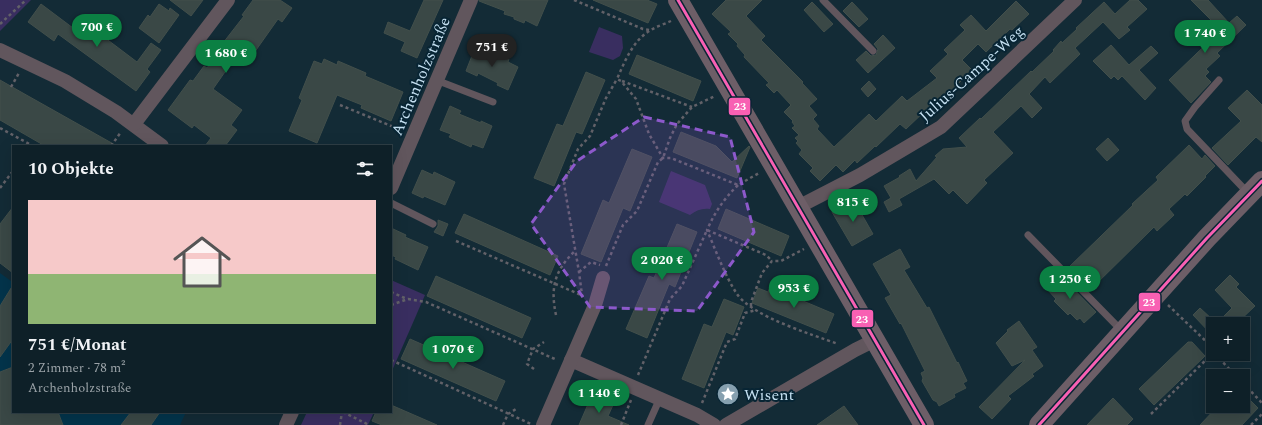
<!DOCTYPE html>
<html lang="de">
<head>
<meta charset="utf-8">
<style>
	:root { --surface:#0e2028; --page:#172830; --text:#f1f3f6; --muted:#9ba3a8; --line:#2e3e45; --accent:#0b8043 }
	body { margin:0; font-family:Spectral,serif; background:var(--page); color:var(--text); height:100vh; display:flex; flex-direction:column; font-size:15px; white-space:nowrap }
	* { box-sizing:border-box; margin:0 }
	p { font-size:13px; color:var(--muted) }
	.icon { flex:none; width:22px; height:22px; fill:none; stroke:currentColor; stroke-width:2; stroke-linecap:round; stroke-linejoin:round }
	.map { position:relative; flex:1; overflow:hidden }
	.panel { position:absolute; left:12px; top:145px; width:380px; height:268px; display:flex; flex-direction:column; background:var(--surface); border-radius:0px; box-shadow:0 4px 16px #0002,0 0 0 1px var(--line) }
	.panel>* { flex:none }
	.tools { position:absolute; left:1206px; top:317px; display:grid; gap:8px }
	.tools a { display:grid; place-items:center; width:44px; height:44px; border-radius:0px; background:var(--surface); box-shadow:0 4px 16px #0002,0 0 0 1px var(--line); font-size:20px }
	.price { position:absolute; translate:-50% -34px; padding:0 9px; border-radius:14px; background:var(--accent); color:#fff; font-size:13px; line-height:26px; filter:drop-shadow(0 1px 2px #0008) }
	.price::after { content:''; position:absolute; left:50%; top:24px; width:12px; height:9px; margin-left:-6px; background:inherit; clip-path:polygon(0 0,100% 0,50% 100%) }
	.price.on { background:#222; color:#fff }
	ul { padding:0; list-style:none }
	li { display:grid; align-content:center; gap:8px; height:212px; padding:0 16px }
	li+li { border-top:1px solid var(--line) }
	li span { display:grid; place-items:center; height:124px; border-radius:0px; color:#555 }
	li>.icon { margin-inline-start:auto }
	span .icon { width:72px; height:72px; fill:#fffc; stroke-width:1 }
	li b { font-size:17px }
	h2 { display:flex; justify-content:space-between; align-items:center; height:48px; padding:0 16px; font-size:17px }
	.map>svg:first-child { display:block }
	.built { fill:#03344b }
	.green { fill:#392e60 }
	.building { fill:#3a4846; stroke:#424f4b }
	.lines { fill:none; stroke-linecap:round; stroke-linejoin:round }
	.path { stroke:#626168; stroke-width:2.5; stroke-dasharray:3 3; stroke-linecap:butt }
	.lane { stroke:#61565d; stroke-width:7 }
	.street { stroke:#61565d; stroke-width:14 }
	.secondary { stroke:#6d5e67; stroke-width:20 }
	.bus-1-casing { stroke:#082534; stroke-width:6 }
	.bus-1 { stroke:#f860b3; stroke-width:3 }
	.marked { fill:#8d59cb; fill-opacity:0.2; stroke:#8d59cb; stroke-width:3; stroke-dasharray:8 5; stroke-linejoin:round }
	.labels { text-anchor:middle; stroke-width:4; stroke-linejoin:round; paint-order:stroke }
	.street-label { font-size:16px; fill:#c4dff0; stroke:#082534 }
	.poi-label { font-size:16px; fill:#c4dff0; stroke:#082534; text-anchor:start }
	.line-badge { stroke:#082534; stroke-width:1.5 }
	.badge-label { font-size:11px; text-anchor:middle; font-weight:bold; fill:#fff }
</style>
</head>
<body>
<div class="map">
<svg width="1262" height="425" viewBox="0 0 1262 425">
	<rect width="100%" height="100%" fill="#132b36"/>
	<!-- built -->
	<polygon class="built" points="0,273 11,281 13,279 13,412 186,412 180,425 0,425"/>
	<!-- green -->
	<g class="green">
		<polygon points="0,0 31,0 0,31"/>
		<polygon points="599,27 622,36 623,48 620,56 613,60 589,52"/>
		<path d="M671,171L705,185L712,204L710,209C702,208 697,210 690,215L659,202Z"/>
		<polygon points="391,280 425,295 391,373"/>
		<polygon points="307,412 374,412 368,425 301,425"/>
	</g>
	<!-- building -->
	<g class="building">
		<polygon points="170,0 203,0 191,16"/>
		<polygon points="253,0 280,0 292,8 282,22 278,19 249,60 244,56 234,59 213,89 242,110 231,125 237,130 225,146 205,146 211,138 194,125 192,128 168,110 190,80 193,81 204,66 207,68 224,44 223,43 244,16 242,15"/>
		<polygon points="424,0 443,0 417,58 401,51 405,42 384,33 388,22 410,31"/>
		<polygon points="479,0 548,0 537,26 525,20 524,23 514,19 514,17 504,14 505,11 479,1"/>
		<polygon points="593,0 647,0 657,4 648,23"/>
		<polygon points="726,0 762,0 746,16 765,36 761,40 803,82 802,83 817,99 809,106 817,115 813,119 819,126 817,129 834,147 869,114 876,121 902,96 907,101 937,78 930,71 948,54 944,50 965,30 960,25 971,15 986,31 1016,1 1029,14 1012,30 1010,29 986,52 978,44 962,60 972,70 944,98 928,110 927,109 906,129 900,124 876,147 875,146 857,163 855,160 843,172 836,165 820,181 810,171 813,168 799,154 802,150 796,143 798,141 795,138 799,135 792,128 795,126 792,122 793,121 784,112 791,105 777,90 774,93 766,85 769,83 744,57 745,55 737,46 738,44 728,34 731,32 712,14"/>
		<polygon points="1130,0 1138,0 1147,9 1127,27 1130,30 1119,39 1103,22 1075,48 1080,54 1050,83 1045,77 1029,94 1042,108 1032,118 1021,106 993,132 1013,153 984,180 987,183 967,204 953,190 949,194 934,179 899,199 902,205 889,212 884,202 891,198 884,186 900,177 899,176 910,169 916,181 937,157 935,156 943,149 967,147 959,138 980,118 981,119 1031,71 1032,72 1054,51 1053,50 1061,41 1062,43 1077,29 1076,28 1104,2 1115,14"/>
		<polygon points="1191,0 1208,0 1229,23 1237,16 1246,25 1217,53 1220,56 1206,69 1209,72 1205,76 1211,82 1191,103 1169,80 1221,30"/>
		<polygon points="812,2 833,24 824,32 804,10"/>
		<polygon points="852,2 868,19 859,27 843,11"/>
		<polygon points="41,4 77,31 84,22 137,62 151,43 161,50 147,69 150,72 136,91 58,34 54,41 28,22"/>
		<polygon points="159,4 169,11 170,8 179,15 159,43 139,28 148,15 150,17"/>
		<polygon points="883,35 895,48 868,73 856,60 866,51 871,56 876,55 878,49 874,44"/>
		<polygon points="1111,45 1129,65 1151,46 1158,53 1139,70 1156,88 1145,100 1122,76 1118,80 1114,76 1111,79 1093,61"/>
		<polygon points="475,48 487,52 487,50 509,59 508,62 518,67 508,90 497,85 498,83 478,73 477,76 466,71"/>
		<polygon points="637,55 701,81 693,101 629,74"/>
		<polygon points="324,59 337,65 338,61 366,73 365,76 403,92 391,121 361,108 362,105 337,95 317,143 289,131 302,100 299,98 314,61 322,64"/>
		<polygon points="586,72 605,80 582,134 576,132 554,186 534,178 557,124 563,126"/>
		<polygon points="0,80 21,92 117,146 45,146 0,120"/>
		<polygon points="869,81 876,89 868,97 861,89"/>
		<polygon points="1247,90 1262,105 1262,142 1256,137 1228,165 1212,148 1241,121 1228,108"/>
		<polygon points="450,106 461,111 459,114 481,123 481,121 492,126 483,148 472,144 471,147 449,137 451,134 440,130"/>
		<polygon points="681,132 716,146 732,162 749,146 750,147 737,178 673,152"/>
		<polygon points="1108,138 1119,150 1107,161 1096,149"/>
		<polygon points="1189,145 1202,159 1205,155 1215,166 1205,176 1206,177 1187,196 1185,194 1169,209 1174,215 1157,231 1154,227 1089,291 1068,268 1133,205 1132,204 1158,180 1156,177"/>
		<polygon points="632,149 652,157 630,211 623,208 601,262 581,254 603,200 609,203"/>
		<polygon points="422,170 433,175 434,172 455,182 445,205 424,196 423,198 412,193"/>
		<polygon points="853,199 873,234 852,246 832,212"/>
		<polygon points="13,207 13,273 0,263 0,224"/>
		<polygon points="726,209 789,236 781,256 718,229"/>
		<polygon points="464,214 558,256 550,275 455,233"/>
		<polygon points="438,220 448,224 443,236 434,232 438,226"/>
		<polygon points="677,224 697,232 675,287 669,284 647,338 626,329 649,276 654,278"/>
		<polygon points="391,228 406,235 405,237 428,247 418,270 395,259 396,257 391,255"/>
		<polygon points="900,249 910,267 904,270 927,308 929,307 957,363 958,362 967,381 963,383 966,388 954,394 955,397 939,406 937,402 933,400 922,381 923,378 921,373 925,371 901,323 900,324 885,298 891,295 873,264"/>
		<polygon points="1060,275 1096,312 1084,323 1080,318 1077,320 1070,313 1068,315 1054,301 1056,299 1047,289"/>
		<polygon points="1230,275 1239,284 1236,287 1255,306 1236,324 1216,324 1232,308 1215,290"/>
		<polygon points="436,276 531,318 522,338 427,296"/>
		<polygon points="13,285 13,339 0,357 0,306"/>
		<polygon points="770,287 834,314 826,333 752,303 758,288 768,292"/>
		<polygon points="724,299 744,307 733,335 726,332 704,388 682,379 704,324 712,327"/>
		<polygon points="1200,308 1213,320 1213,336 1193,315"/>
		<polygon points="1019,321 1037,347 1032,350 1043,366 1032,374 1034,376 1029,380 1008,396 1011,399 992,419 979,407 1025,360 1012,366 996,343 1008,331 1007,330"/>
		<polygon points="410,339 505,381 496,401 401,359"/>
		<polygon points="1188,342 1192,342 1205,356 1154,405 1139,389"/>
		<polygon points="13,367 13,412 58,412 63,425 0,425 0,372"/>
		<polygon points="1243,393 1258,408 1242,425 1200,425 1218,406 1243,406"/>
		<polygon points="592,395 613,405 608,416 629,425 579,425"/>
		<polygon points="1113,398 1133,419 1127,425 1087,425"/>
		<polygon points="391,405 437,425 382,425 372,421 376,412 391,412"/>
		<polygon points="844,406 858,425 817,425"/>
		<polygon points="131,412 160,412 151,425 121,425"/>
	</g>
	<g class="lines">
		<!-- path -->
		<g class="path">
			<polyline points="574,0 643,29 650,30"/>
			<path d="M671,21C665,24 657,26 651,30C633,40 625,61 617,79L621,81L636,99L649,134L663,158H671L738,185L759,173"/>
			<polyline points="0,24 26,0"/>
			<polyline points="622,81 692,107"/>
			<polyline points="11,87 19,73"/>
			<polyline points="340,105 401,130"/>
			<polyline points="0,128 33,146"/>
			<polyline points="111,146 121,132"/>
			<path d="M738,185C723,200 715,212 707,230C716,251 725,276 737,294C753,317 811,334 838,344"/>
			<polyline points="0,188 13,171"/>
			<polyline points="456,241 581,295"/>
			<polyline points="606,266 623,225 637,211 658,162 663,158 670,138 677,124 692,107 715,96"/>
			<polyline points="579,272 591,262 600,265"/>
			<polyline points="391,292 407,299"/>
			<polyline points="583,297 582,295 579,272 564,184 578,149 590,136 606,98 617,79"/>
			<polyline points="391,305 408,299 426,302 557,360"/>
			<polyline points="1168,305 1213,348"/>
			<polyline points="751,306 751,302 762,273 772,261 781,261 804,249"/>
			<path d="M556,315C550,287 555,270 575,251"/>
			<polyline points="1215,354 1236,376"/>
			<polyline points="391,360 531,424"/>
			<polyline points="534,369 527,364 533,349 544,342"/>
			<polyline points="638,375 670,299 682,286 707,230 766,255 772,261"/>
			<polyline points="1243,383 1262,403"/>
			<polyline points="702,403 727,342 735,339 745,313 756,310"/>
			<polyline points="343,412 369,425"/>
			<polyline points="1151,414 1213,353"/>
			<polyline points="340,425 342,412"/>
			<polyline points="503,425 508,414 516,409"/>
			<polyline points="621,425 631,400"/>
			<polyline points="1251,425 1262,414"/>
		</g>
		<!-- lane -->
		<g class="lane">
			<polyline points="823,0 873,51"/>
			<polyline points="436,80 493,102"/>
			<polyline points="1219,80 1195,107 1185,121 1187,129 1249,194"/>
			<polyline points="391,203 433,224"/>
			<polyline points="1028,235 1122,331"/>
			<polyline points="648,425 660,398"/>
		</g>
		<!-- street -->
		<g class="street">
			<polyline points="0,50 65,81 116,112 162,146"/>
			<polyline points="134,124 228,0"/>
			<polyline points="391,188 471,0"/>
			<polyline points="798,207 860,175 941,127 1075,0"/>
			<polyline points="571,360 697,415 714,425"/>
			<polyline points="286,425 292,412"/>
			<polyline points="543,425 595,305 603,278"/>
			<polyline points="726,425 855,350 875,340"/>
		</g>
		<!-- secondary -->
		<g class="secondary">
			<polyline points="678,0 924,425"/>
			<polyline points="1039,425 1207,238 1262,181"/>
		</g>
		<!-- bus-1 casing -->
		<g class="bus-1-casing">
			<g id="bus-1">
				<polyline points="678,0 924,425"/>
				<polyline points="1039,425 1207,238 1262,181"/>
			</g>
		</g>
		<!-- bus-1 -->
		<use href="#bus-1" class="bus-1"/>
	</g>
	<!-- marked area -->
	<path class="marked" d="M644,117L730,137L754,232L697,311L590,307L531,224L577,161Z"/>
	<!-- icons -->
	<defs>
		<g id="sight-disc" transform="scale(1.15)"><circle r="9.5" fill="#86a0af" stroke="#082534"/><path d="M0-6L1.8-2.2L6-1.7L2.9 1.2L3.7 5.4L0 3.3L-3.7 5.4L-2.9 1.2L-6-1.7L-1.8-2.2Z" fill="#fff"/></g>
	</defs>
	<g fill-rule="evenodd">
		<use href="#sight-disc" x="728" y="394"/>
	</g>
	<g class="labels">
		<!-- street labels -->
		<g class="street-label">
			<text transform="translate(971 73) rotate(-42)" y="6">Julius-Campe-Weg</text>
			<text transform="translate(420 76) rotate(-67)" y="6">Archenholzstraße</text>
		</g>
		<!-- poi labels -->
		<g class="poi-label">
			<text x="744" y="400">Wisent</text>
		</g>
	</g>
	<g class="line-badge">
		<rect x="728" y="97" width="23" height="19" rx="4" fill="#f860b3"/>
		<rect x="1138" y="292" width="23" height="20" rx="4" fill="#f860b3"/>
		<rect x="851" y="309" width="23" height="19" rx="4" fill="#f860b3"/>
	</g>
	<g class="badge-label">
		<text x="740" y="110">23</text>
		<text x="1149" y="306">23</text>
		<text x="862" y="323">23</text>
	</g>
</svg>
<div class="tools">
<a>+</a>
<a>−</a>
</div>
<b class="price" style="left:97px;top:48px">700 €</b>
<b class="price" style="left:1205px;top:54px">1 740 €</b>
<b class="price on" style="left:492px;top:68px">751 €</b>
<b class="price" style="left:226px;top:74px">1 680 €</b>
<b class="price" style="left:853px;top:223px">815 €</b>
<b class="price" style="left:662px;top:281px">2 020 €</b>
<b class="price" style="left:1070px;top:300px">1 250 €</b>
<b class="price" style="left:794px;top:309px">953 €</b>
<b class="price" style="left:453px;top:370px">1 070 €</b>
<b class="price" style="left:599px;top:414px">1 140 €</b>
<section class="panel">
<h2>10 Objekte<svg class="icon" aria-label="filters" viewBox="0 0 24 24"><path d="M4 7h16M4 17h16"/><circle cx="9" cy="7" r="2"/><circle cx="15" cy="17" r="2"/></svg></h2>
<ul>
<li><span style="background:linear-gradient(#f6c9c9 60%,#8fb573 0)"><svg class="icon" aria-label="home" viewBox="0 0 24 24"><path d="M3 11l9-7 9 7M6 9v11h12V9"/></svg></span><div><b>751 €/Monat</b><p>2 Zimmer · 78 m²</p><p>Archenholzstraße</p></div></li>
</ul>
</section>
</div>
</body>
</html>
